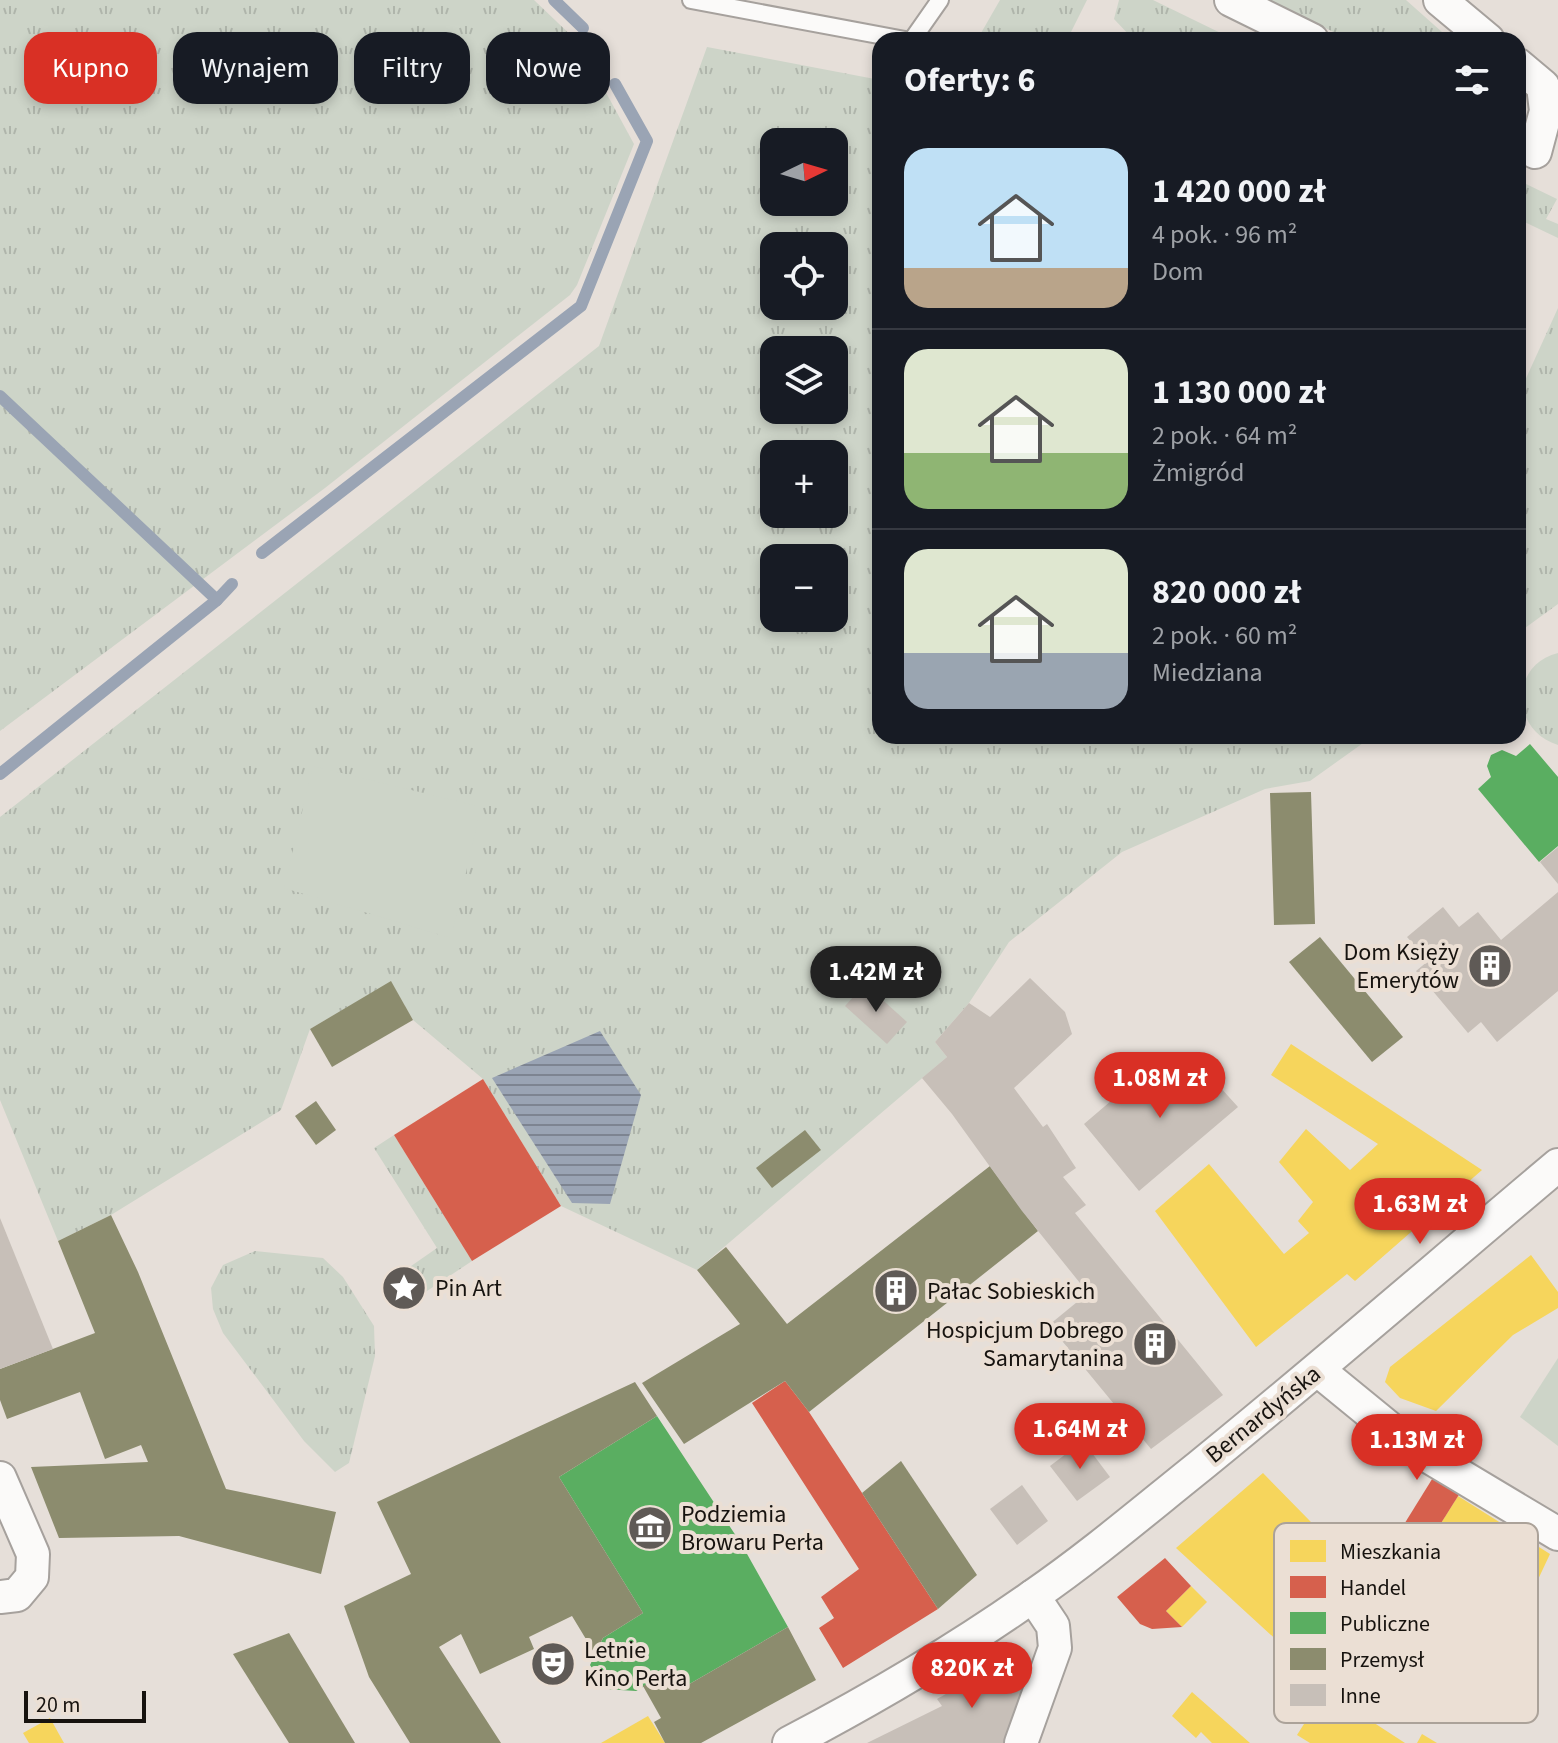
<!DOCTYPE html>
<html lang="pl">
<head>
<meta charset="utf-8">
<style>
	:root { --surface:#171b24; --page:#20242c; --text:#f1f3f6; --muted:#9ea1a6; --line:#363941; --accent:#d93025 }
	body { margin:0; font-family:"Source Sans 3",sans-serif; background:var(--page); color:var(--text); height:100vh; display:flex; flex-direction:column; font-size:30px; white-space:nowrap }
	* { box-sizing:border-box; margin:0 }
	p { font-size:26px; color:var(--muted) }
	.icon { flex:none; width:44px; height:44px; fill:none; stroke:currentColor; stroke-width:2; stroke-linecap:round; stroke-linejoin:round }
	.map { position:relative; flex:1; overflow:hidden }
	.drawer { position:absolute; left:872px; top:32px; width:654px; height:712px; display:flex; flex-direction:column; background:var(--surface); border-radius:24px; box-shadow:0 4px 12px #0003 }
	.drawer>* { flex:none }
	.guide { position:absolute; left:24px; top:32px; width:728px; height:72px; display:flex; gap:16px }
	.needle { width:52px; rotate:85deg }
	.controls { position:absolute; left:760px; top:128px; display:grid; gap:16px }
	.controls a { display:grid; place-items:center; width:88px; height:88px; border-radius:16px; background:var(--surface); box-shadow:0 4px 12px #0003; font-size:40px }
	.scale { position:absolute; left:24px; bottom:20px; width:122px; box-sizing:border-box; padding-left:8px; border:4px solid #17130f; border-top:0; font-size:22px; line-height:28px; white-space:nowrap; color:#17130f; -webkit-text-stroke:6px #ebdfd4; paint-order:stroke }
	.price { position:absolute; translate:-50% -68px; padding:0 18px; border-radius:28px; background:var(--accent); color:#fff; font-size:26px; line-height:52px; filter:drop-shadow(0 2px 4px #0008) }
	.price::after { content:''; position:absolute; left:50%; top:48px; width:24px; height:18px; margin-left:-12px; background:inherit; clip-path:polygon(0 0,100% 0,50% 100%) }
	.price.current { background:#222; color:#fff }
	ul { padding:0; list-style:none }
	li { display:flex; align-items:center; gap:24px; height:200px; padding:0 32px }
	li+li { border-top:2px solid var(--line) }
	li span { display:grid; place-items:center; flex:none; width:224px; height:160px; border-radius:24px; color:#555 }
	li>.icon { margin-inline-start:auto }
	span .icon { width:96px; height:96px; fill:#fffc; stroke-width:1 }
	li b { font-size:34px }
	h2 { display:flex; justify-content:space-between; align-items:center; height:96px; padding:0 32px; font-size:34px }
	.tag { padding:0 28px; border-radius:24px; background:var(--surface); box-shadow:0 4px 12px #0003; font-size:28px; line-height:72px }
	.tag.current { background:var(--accent); color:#fff }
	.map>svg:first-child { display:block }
	.grass { fill:url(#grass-tufts); fill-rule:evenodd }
	.garden { fill:#cdd4c8 }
	.water { fill:url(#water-rules) }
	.homes { fill:#f6d55c }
	.shops { fill:#d6604d }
	.public { fill:#5aae61 }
	.industry { fill:#8c8c6e }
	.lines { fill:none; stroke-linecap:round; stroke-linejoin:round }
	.stream { stroke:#9aa4b4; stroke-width:12 }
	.building { fill:#c7bfb8 }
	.lane-casing { stroke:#a6a19d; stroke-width:20 }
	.street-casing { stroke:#a6a19d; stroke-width:36 }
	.lane { stroke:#fbfaf9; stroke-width:16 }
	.street { stroke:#fbfaf9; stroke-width:32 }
	.labels { text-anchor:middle; stroke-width:8; stroke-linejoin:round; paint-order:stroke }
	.poi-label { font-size:24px; fill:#17130f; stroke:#ebdfd4; text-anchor:start }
	.street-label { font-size:24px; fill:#17130f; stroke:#ebdfd4 }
	.key { fill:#ebdfd4; stroke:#aba299; stroke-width:2 }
	.key-label { font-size:22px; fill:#17130f }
</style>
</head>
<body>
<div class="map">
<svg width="1558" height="1743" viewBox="0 0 1558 1743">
	<defs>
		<pattern id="grass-tufts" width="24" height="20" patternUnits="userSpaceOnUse" patternTransform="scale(2)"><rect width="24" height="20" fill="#cdd4c8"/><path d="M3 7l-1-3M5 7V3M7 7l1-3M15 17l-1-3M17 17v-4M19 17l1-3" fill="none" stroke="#afb5ab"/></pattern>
		<pattern id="water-rules" width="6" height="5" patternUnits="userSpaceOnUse" patternTransform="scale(2)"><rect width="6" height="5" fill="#9aa4b4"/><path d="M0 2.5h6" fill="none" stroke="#7d8491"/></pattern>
	</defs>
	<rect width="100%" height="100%" fill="#e6dfd9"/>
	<!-- grass -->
	<g class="grass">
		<polygon points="0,0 534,0 579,43 634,144 577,285 570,295 325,488 0,731"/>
		<polygon points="1000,0 1087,0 1067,40 977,40"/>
		<polygon points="1119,0 1153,0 1235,40 1138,40 1131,37 1114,19"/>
		<polygon points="1268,0 1406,0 1451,40 1350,40"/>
		<path d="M707,47L880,80V736H1373L1310,781L1265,789L1122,852L1009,942L969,1003L935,1042L947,1057L697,1270L561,1206L483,1079L413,1020L391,982L310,1029L281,1110L111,1215L58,1241L0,1100V817L599,346ZM774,142H834V202H774ZM774,246H834V306H774ZM774,350H834V410H774ZM774,454H834V514H774ZM774,558H834V618H774Z"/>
		<polygon points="1518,180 1557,199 1546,219 1558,224 1558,238 1518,219"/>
		<polygon points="1558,308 1558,604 1518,633 1518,396"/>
		<path d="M1558,653V745C1511,731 1509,665 1558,653Z"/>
		<polygon points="394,1135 472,1261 406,1305 391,1280 437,1248 374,1148"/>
		<polygon points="255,1251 323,1258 343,1277 374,1326 375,1356 349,1463 335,1472 304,1441 223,1333 213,1309 211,1288 223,1265"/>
	</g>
	<!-- garden -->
	<g class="garden">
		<polygon points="313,766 481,807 451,938 284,888"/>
		<polygon points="1558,1358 1558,1446 1520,1417"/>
	</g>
	<!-- water -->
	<polygon class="water" points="600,1031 641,1095 610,1204 572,1203 492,1078"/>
	<!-- homes -->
	<g class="homes">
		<polygon points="1291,1044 1482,1170 1355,1281 1347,1274 1256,1347 1155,1211 1209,1164 1284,1254 1309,1233 1298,1221 1313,1202 1279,1162 1306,1129 1350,1170 1378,1144 1271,1075"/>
		<polygon points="1531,1255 1558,1292 1558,1308 1513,1335 1436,1411 1400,1398 1385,1382 1390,1367"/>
		<polygon points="1263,1473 1357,1569 1360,1566 1364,1569 1385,1544 1416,1563 1458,1496 1550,1554 1517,1624 1446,1581 1435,1596 1437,1601 1419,1626 1413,1626 1409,1633 1436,1651 1418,1678 1420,1679 1389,1722 1353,1698 1356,1692 1336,1680 1330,1689 1176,1548"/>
		<polygon points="1191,1586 1207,1602 1182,1627 1166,1611"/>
		<polygon points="1325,1691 1405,1743 1310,1743 1297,1735"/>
		<polygon points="1192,1692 1217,1714 1250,1743 1212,1743 1201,1732 1196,1738 1172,1716"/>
		<polygon points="648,1716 665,1743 601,1743"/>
		<polygon points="50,1718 64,1743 29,1743 23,1733"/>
		<polygon points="1422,1734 1437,1743 1417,1743"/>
	</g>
	<!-- shops -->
	<g class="shops">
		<polygon points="483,1079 561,1206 472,1261 394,1135"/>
		<polygon points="785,1381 809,1412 938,1609 843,1668 819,1628 834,1618 821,1597 859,1569 752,1403"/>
		<polygon points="1434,1476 1460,1493 1416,1563 1390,1547"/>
		<polygon points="1165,1558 1191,1586 1166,1611 1182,1627 1152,1629 1140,1624 1117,1597"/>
	</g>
	<!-- public -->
	<g class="public">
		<polygon points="1530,744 1558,777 1558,846 1539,862 1478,789 1491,777 1487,766 1491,755 1502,750 1516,756"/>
		<polygon points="657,1416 742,1545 788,1627 686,1686 675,1669 636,1691 604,1689 590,1665 603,1638 643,1613 559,1477"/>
	</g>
	<!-- industry -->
	<g class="industry">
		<polygon points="1311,792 1315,924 1274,925 1270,793"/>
		<polygon points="1320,937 1403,1037 1372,1062 1289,962"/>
		<polygon points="391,981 413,1020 332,1067 310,1029"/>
		<polygon points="316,1101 336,1130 316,1145 295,1116"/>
		<polygon points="805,1130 821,1150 772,1188 756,1168"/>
		<polygon points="990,1166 1038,1231 809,1412 785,1381 684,1444 642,1383 740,1324 697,1270 726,1247 787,1324"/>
		<polygon points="111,1215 138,1272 226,1489 336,1512 321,1574 179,1536 59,1538 31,1467 148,1462 141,1445 105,1459 80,1392 7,1419 0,1400 0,1369 95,1333 58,1241"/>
		<polygon points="635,1382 657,1416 559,1477 643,1613 603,1638 595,1654 572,1616 529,1637 534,1649 480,1674 461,1634 439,1647 501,1743 410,1743 369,1677 344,1606 411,1574 377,1502"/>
		<polygon points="901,1461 977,1575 938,1609 862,1493"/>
		<polygon points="788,1627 816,1680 701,1743 665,1743 654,1722 661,1718 643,1686 675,1669 686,1686"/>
		<polygon points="289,1633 355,1743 289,1743 233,1654"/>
	</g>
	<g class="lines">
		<!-- stream -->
		<g class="stream">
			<polyline points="554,0 583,28"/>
			<polyline points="0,396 217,600"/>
			<polyline points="262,553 581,306 647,141 615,84"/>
			<polyline points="0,774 217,600 232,584"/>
		</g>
	</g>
	<!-- building -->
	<g class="building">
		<polygon points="1558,847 1558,884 1540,862"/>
		<polygon points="1558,892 1558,991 1497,1042 1481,1022 1468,1033 1416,971 1428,961 1407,937 1443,907 1459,927 1478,912 1501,940"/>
		<polygon points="1030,978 1065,1012 1072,1034 1014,1088 1043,1127 1047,1124 1076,1168 1063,1177 1086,1205 1075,1213 1223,1395 1151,1449 1049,1325 1088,1293 1022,1211 952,1114 922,1078 947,1057 935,1042 969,1003 990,1017"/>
		<polygon points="865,984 907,1022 887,1044 845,1006"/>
		<polygon points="1191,1055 1238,1107 1139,1191 1084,1124 1153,1065 1163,1081"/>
		<polygon points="0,1218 53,1349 0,1369"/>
		<polygon points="1083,1441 1110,1477 1077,1501 1050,1466"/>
		<polygon points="1022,1485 1048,1521 1017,1545 990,1509"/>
		<polygon points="1011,1657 1035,1670 1005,1743 867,1743 942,1706 937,1699"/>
	</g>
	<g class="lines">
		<!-- lane casing -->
		<g class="lane-casing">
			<g id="lane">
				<polyline points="691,0 905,40"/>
				<polyline points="912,40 940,0"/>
			</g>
		</g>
		<!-- street casing -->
		<g class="street-casing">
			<g id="street">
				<polyline points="1231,0 1312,40"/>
				<polyline points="1440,0 1488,40"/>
				<polyline points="1518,65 1543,86 1546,111 1535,152"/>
				<polyline points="1318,1370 1411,1446 1558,1534"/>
				<polyline points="0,1478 33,1554 32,1577 17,1595 0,1597"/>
				<path d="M789,1743C873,1699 955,1651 1033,1596C1091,1556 1145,1510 1200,1466C1322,1367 1439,1265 1558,1165"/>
				<polyline points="1021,1743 1055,1648 1053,1626 1033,1596"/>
			</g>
		</g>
		<!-- lane -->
		<use href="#lane" class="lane"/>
		<!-- street -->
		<use href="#street" class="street"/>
	</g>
	<!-- icons -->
	<defs>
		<g id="building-disc" transform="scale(2.3)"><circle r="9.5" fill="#5f5a56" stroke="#ebdfd4"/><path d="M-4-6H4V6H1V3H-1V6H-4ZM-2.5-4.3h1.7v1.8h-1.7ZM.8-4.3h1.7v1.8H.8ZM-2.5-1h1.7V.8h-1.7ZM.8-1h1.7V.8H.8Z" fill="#fff"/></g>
		<g id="sight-disc" transform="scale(2.3)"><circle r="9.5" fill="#5f5a56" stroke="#ebdfd4"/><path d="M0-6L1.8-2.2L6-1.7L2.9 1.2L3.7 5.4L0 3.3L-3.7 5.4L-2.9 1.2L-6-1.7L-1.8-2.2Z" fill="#fff"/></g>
		<g id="museum-disc" transform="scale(2.3)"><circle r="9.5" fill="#5f5a56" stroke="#ebdfd4"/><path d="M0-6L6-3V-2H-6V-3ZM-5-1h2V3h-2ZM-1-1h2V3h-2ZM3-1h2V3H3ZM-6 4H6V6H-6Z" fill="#fff"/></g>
		<g id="theatre-disc" transform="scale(2.3)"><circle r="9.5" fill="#5f5a56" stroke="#ebdfd4"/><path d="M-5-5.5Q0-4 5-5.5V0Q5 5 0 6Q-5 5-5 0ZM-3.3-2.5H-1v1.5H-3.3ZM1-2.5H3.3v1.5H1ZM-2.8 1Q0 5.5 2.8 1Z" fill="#fff"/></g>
	</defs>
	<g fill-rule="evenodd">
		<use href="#building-disc" x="1490" y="966"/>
		<use href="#sight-disc" x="404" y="1288"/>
		<use href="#building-disc" x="896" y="1291"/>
		<use href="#building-disc" x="1155" y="1344"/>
		<use href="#museum-disc" x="650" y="1528"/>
		<use href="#theatre-disc" x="553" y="1664"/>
	</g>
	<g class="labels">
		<!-- poi labels -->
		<g class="poi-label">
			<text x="1459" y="960" text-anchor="end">Dom Księży<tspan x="1459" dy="28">Emerytów</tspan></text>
			<text x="435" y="1296">Pin Art</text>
			<text x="927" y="1299">Pałac Sobieskich</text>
			<text x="1124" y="1338" text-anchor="end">Hospicjum Dobrego<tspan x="1124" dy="28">Samarytanina</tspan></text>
			<text x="681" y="1522">Podziemia<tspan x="681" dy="28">Browaru Perła</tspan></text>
			<text x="584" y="1658">Letnie<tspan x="584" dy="28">Kino Perła</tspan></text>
		</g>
		<!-- street labels -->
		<g class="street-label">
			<text transform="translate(1263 1414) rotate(-39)" y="8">Bernardyńska</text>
		</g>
	</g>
	<!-- legend -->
	<rect x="1274" y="1523" width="264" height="200" rx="12" class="key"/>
	<rect x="1290" y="1540" width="36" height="22" fill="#f6d55c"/>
	<rect x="1290" y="1576" width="36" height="22" fill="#d6604d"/>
	<rect x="1290" y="1612" width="36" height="22" fill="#5aae61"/>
	<rect x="1290" y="1648" width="36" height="22" fill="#8c8c6e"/>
	<rect x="1290" y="1684" width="36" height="22" fill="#c7bfb8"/>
	<g class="key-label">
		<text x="1340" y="1559">Mieszkania</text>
		<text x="1340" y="1595">Handel</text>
		<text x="1340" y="1631">Publiczne</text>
		<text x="1340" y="1667">Przemysł</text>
		<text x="1340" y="1703">Inne</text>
	</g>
</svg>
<div class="controls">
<a><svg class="needle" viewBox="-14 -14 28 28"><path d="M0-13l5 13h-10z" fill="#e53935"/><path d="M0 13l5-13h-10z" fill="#9ea1a6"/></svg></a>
<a><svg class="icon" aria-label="locate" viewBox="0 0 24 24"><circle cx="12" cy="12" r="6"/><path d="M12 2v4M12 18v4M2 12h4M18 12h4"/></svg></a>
<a><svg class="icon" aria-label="layers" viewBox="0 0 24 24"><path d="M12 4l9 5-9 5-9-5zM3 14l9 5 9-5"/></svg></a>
<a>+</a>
<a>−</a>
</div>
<div class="scale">20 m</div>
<b class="price current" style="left:876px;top:1014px">1.42M zł</b>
<b class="price" style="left:1160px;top:1120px">1.08M zł</b>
<b class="price" style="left:1420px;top:1246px">1.63M zł</b>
<b class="price" style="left:1080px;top:1471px">1.64M zł</b>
<b class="price" style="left:1417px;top:1482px">1.13M zł</b>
<b class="price" style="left:972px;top:1710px">820K zł</b>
<div class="guide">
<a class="tag current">Kupno</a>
<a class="tag">Wynajem</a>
<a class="tag">Filtry</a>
<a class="tag">Nowe</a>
</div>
<section class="drawer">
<h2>Oferty: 6<svg class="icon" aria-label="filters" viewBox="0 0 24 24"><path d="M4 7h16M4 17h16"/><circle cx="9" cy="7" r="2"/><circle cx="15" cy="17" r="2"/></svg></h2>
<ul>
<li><span style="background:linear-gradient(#bfe0f5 75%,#b9a48a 0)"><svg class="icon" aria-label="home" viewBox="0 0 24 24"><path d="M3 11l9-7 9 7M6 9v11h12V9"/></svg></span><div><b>1 420 000 zł</b><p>4 pok. · 96 m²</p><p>Dom</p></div></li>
<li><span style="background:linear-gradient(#dfe7d0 65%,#8fb573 0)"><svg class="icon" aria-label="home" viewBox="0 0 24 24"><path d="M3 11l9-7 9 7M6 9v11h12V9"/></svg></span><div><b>1 130 000 zł</b><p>2 pok. · 64 m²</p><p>Żmigród</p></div></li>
<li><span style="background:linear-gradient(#dfe7d0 65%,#9aa5b1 0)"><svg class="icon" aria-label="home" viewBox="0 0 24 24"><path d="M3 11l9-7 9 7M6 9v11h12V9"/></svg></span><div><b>820 000 zł</b><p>2 pok. · 60 m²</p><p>Miedziana</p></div></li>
</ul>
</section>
</div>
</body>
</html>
